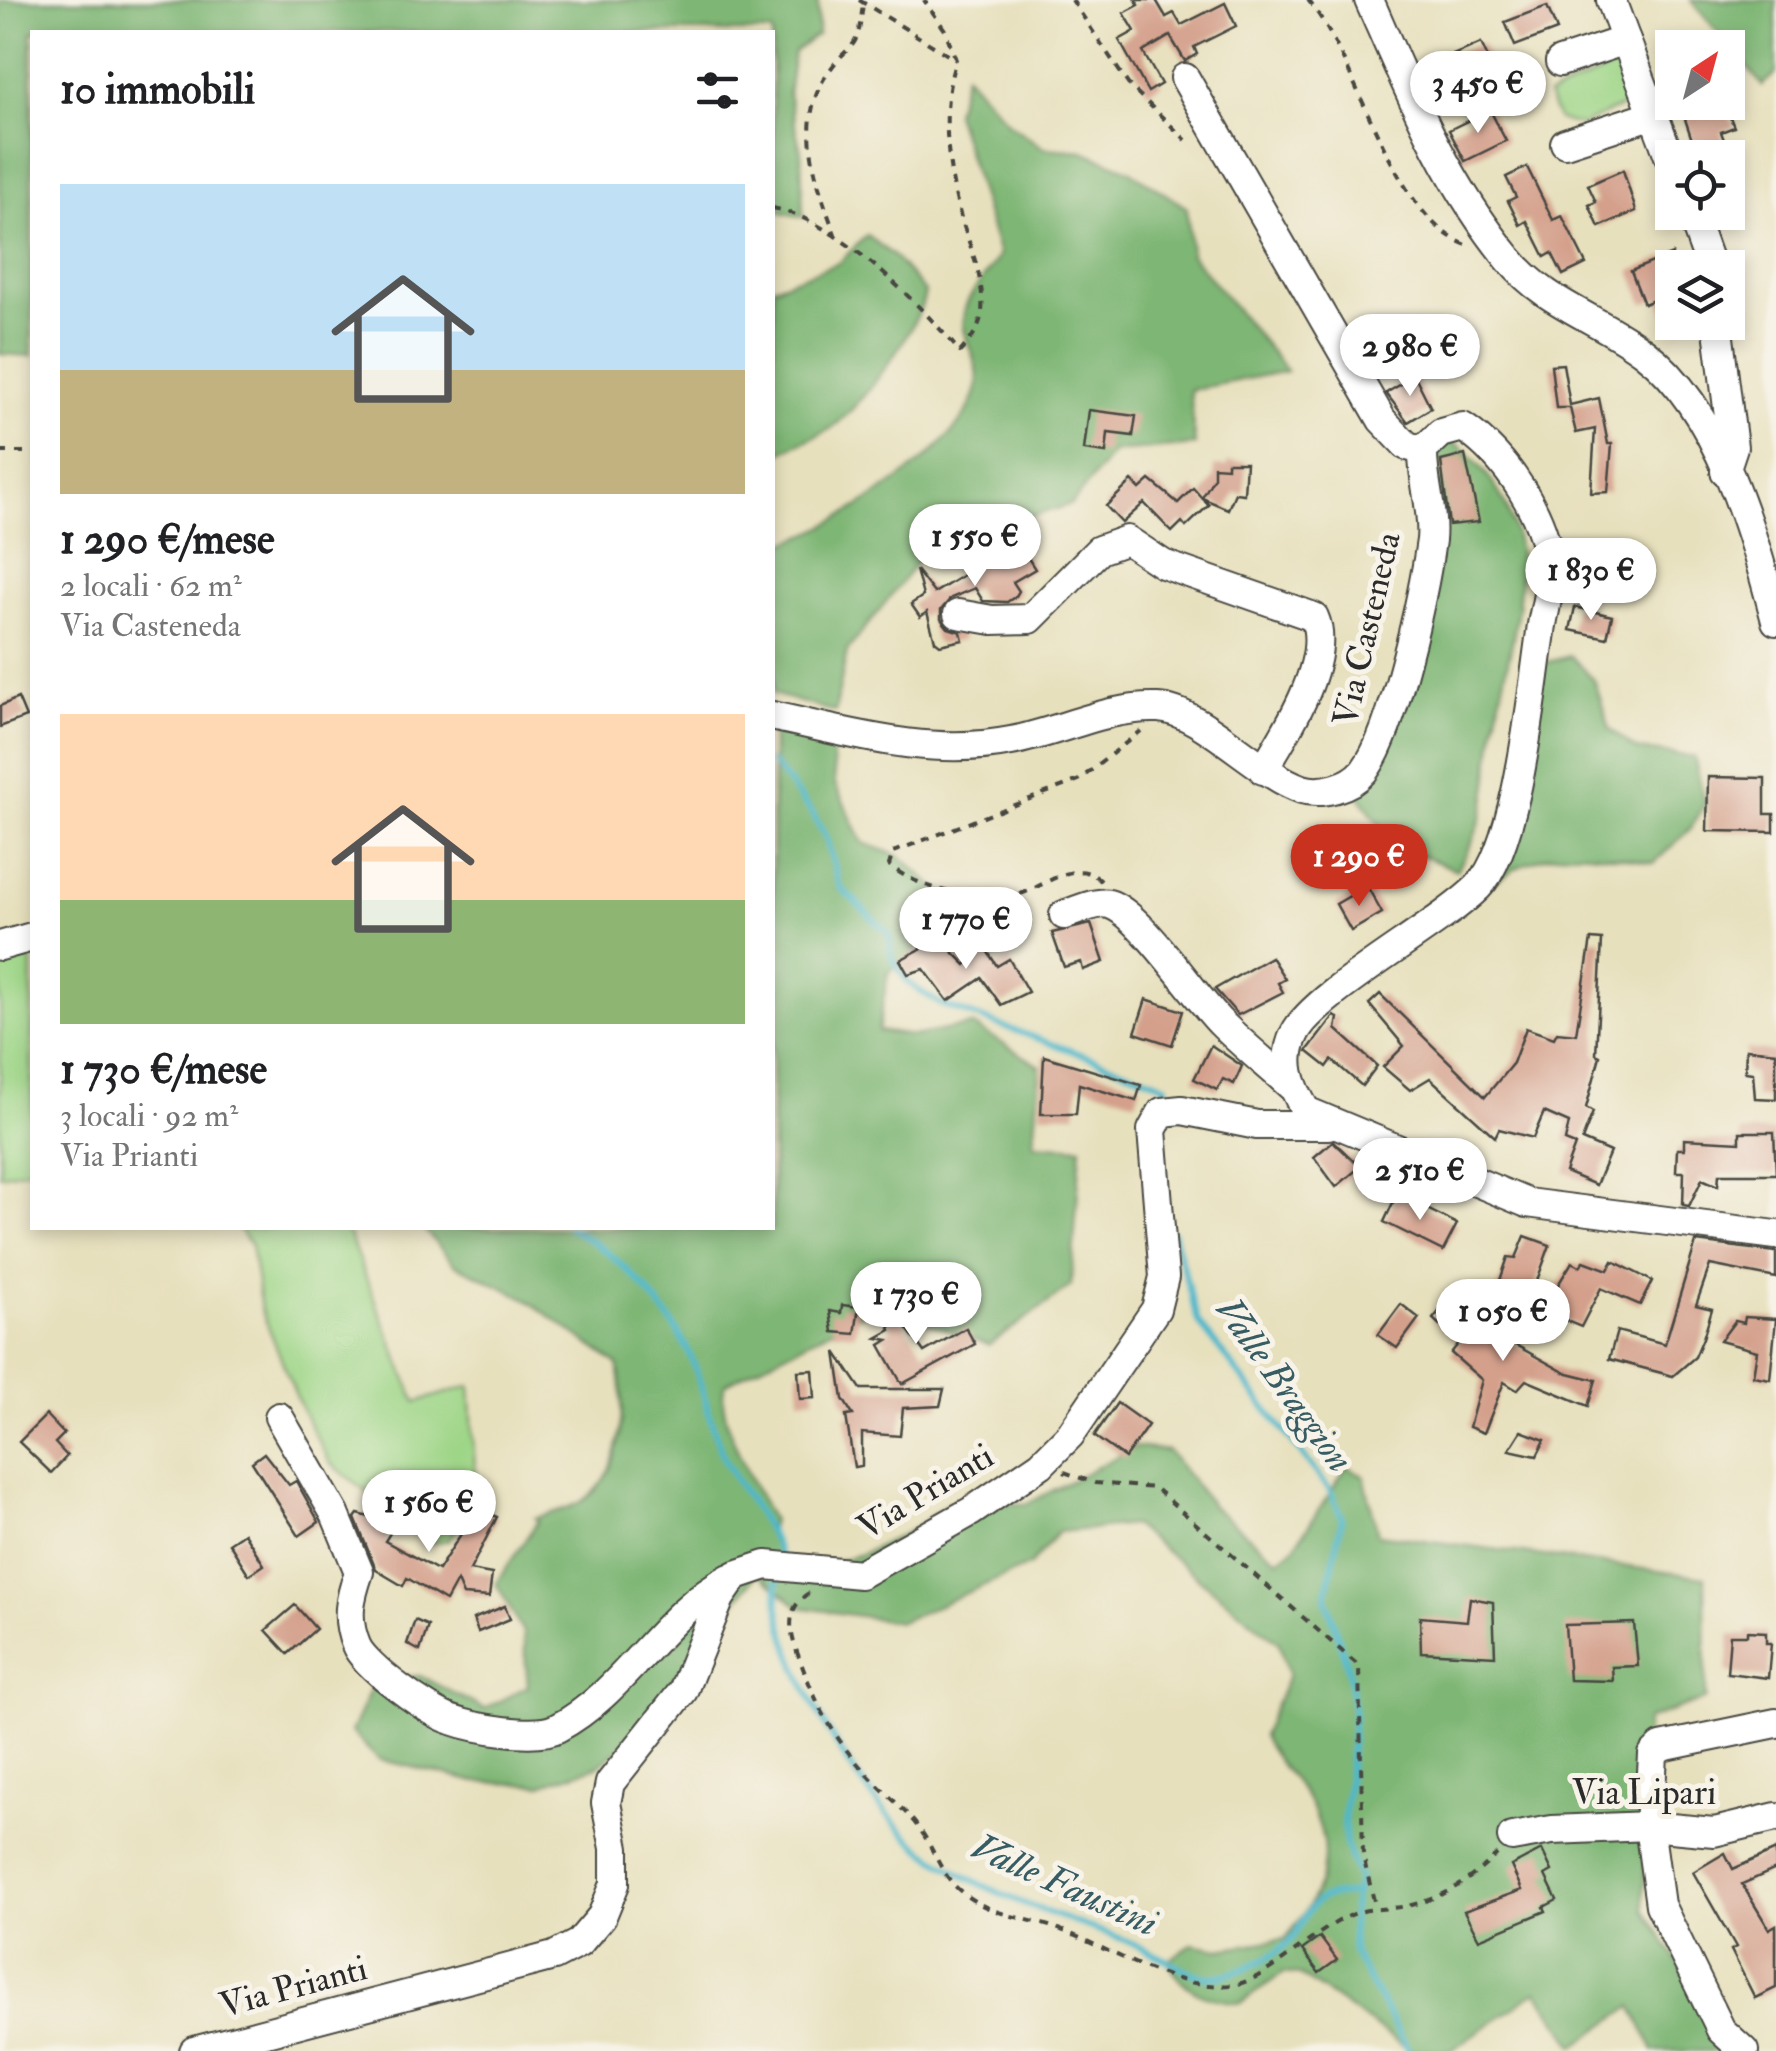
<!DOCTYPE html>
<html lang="it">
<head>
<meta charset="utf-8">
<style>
	:root { --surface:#fff; --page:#f6f6f6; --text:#202124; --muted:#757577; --accent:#c8321e }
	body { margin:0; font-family:"IM FELL Double Pica",serif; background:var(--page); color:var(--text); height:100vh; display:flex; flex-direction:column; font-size:38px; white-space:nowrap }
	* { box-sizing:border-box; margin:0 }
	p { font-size:32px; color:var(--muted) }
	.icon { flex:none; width:55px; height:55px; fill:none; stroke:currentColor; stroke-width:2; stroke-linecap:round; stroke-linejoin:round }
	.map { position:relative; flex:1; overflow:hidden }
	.details { position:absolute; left:30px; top:30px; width:745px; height:1200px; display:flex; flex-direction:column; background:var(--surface); border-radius:0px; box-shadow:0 5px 15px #0003 }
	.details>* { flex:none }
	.needle { width:65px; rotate:36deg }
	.buttons { position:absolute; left:1655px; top:30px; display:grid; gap:20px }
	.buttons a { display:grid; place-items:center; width:90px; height:90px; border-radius:0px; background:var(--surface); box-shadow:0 5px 15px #0003; font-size:50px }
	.price { position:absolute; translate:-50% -85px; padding:0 22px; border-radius:35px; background:#fff; color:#222; font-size:32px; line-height:65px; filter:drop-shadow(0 2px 5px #0008) }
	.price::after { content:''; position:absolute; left:50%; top:60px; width:30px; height:22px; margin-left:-15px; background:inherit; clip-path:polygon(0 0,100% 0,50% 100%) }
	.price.selected { background:var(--accent); color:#fff }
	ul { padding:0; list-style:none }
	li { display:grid; align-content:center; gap:20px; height:530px; padding:0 30px }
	li span { display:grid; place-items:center; height:310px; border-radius:0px; color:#555 }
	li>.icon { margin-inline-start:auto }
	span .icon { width:180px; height:180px; fill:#fffc; stroke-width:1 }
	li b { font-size:42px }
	h2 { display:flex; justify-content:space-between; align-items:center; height:120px; padding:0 30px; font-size:42px }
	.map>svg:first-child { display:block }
	.green { fill:#9ed587; stroke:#648059; stroke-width:2.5 }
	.forest { fill:#7eb674; stroke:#547050; stroke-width:2.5 }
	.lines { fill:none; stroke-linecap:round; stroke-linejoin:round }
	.stream { stroke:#4eb8cb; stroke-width:6 }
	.building { fill:#d4a08c }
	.minor-casing { stroke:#474641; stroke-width:32 }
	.path { stroke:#474641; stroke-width:4; stroke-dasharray:8 8; stroke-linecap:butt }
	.minor { stroke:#fff; stroke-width:28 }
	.labels { text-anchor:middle; stroke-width:10; stroke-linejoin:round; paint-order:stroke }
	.street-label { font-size:35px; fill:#2b2b2b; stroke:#f7f3e8 }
	.water-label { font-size:38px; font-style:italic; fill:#375c63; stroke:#f7f3e8 }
</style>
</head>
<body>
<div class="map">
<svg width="1776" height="2051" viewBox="0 0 1776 2051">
	<rect width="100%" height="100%" fill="#f7f3e8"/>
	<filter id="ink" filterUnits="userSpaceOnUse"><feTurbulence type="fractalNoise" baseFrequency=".01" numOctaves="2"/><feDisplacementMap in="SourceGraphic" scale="20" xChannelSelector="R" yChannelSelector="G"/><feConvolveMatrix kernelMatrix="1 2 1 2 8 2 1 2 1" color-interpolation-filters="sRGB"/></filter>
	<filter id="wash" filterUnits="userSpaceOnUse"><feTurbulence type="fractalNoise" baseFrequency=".0048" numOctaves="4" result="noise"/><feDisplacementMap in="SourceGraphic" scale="40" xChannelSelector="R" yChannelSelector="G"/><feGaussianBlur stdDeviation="2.25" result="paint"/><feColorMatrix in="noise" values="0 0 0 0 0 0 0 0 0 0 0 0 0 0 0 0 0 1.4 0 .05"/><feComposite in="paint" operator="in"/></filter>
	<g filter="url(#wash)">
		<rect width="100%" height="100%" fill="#e7e0bd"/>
		<!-- green -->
		<g class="green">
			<polygon points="1620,64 1637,100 1581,125 1558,120 1548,96"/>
			<polygon points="32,950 32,1168 0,1175 0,957"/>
			<polygon points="238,1228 346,1228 416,1402 470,1386 477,1500 456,1500 461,1524 448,1540 432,1543 330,1463 302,1410 261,1309 251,1245"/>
		</g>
		<!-- forest -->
		<g class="forest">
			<polygon points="0,0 818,0 818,34 794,52 788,94 801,152 803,217 773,210 772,32 32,32 32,356 0,354"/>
			<polygon points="1691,0 1776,0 1776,73 1762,85"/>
			<path d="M965,74L1009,124L1044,148L1083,151L1129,170L1187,208L1191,255L1287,371L1190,390L1195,445L1113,452L1072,504L929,547L847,651L835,712L773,694V550C788,540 805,536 821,528C869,502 965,444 977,387C982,360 959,339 964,313C968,292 989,275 999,255L955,112Z"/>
			<path d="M867,235L892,255L925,292C920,326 862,405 834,426C819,438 793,442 773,458V287L839,263Z"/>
			<path d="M1446,437C1465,448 1477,462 1490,479C1545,555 1511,633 1497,716C1484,784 1496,805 1457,870L1392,844L1353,786L1413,639L1431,453Z"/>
			<path d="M1571,656L1594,680L1610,729L1636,749L1694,757L1705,803L1691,828L1654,863C1585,850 1545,841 1487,888L1540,664Z"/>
			<path d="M773,728L832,747L835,784L863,843L900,856L944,895L921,945L888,973L878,1031L913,1036L972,1025L1040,1066L1034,1144L1081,1147L1071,1286L989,1345L879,1305L725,1384C713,1415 757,1490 772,1520L769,1533L782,1559L834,1562L862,1554L916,1528L949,1502L1027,1504L1135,1447L1168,1451L1212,1506L1278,1560L1294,1548L1347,1467L1364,1476L1378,1534L1705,1577L1706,1699L1646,1720L1644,1909L1735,2051H1654L1632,2006L1575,2046L1537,1991L1450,2051H1411L1300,1975L1283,1973L1241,2003C1205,1999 1186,1993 1167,1961L1192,1944L1220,1949L1285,1939C1328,1888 1340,1843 1298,1786C1284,1768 1272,1757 1262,1736L1289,1674L1279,1643L1133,1525L1058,1532L1030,1565L900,1622L799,1607L758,1573L709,1636L666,1713L598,1766L541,1785L476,1782L378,1759L351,1732L376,1678L420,1676L484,1709L528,1686L523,1632L496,1583L538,1521L535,1518C551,1513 574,1508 587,1498C624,1468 626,1407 618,1365L523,1297L454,1264L423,1228H772Z"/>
		</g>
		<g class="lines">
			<!-- stream -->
			<g class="stream">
				<polyline points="772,763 813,814 826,838 840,887 889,934 891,957 908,983 940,1004 1151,1079 1166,1086 1164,1106"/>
				<path d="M569,1228C619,1253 671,1309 693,1362C705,1393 711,1427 724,1458C738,1488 775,1531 780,1559"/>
				<polyline points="1173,1232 1198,1322 1330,1490 1342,1517 1326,1598 1349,1672 1354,1715 1344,1820 1346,1845 1358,1878 1352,1914 1353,1953 1409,2051"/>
				<path d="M778,1576C768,1655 867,1810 930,1855C988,1895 1059,1916 1125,1940C1143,1946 1194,1977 1207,1977C1232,1977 1280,1956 1294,1936C1303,1923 1306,1908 1321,1899C1330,1894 1346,1895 1357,1893"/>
			</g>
		</g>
		<g id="blocks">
			<!-- building -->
			<g class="building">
				<polygon points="1136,0 1156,0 1166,17 1174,13 1181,25 1225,3 1236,26 1194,47 1197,54 1185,61 1170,36 1143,52 1161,84 1148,92 1119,40 1135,31 1124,13 1139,5"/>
				<polygon points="1547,6 1557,30 1515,46 1505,22"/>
				<polygon points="1481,43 1494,71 1449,91 1437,62"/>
				<polygon points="1712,102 1724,102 1734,127 1721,132 1731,158 1698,158 1683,113"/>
				<polygon points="1490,110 1506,141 1465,161 1449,130"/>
				<polygon points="1527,167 1553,220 1562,216 1586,264 1563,275 1552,253 1545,257 1527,221 1520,225 1508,201 1516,197 1506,177"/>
				<polygon points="1623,170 1636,211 1599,227 1589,205 1596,202 1588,185"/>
				<polygon points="1672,254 1672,329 1671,329 1659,298 1644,304 1631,271"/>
				<polygon points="1391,332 1402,344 1385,360 1374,347"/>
				<polygon points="1563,364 1570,405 1599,398 1608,444 1612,444 1608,492 1591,493 1595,429 1576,433 1570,408 1556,408 1551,365"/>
				<polygon points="1415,376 1431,408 1408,422 1386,393"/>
				<polygon points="1089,410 1136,416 1133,436 1108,433 1106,453 1084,450"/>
				<polygon points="1465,455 1479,522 1449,525 1441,461"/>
				<polygon points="1227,462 1246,462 1244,494 1235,493 1228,509 1202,498 1209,505 1186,527 1182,522 1172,532 1144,503 1122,523 1106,506 1132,481 1140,489 1150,480 1178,503 1193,488 1202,498 1214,477 1214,466 1227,467"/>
				<polygon points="1018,542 1035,569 1013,582 1019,591 1016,596 1007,602 983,601 975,588 951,598 941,610 941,619 948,628 961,632 963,640 940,645 935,641 927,612 920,617 911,604 923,596 916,570 934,593"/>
				<polygon points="1575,607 1612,616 1607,638 1570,630"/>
				<polygon points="18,698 26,717 0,727 0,706"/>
				<polygon points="1708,777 1765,778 1765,814 1774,814 1774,832 1707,831"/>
				<polygon points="1367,886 1382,913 1351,931 1336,904"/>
				<polygon points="1091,924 1104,962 1083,970 1081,962 1064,967 1052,933"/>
				<polygon points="1591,939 1602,940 1596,1054 1600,1056 1586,1108 1593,1112 1582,1140 1610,1152 1596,1185 1565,1172 1575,1145 1565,1141 1569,1123 1544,1112 1533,1138 1499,1129 1495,1137 1430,1078 1410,1090 1383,1067 1404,1046 1369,1004 1380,994 1485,1097 1513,1063 1526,1028 1554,1038 1557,1032 1576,1034"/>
				<polygon points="932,943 937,949 945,944 966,965 984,946 997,966 1009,959 1028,992 1001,1005 982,978 948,1001 924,969 908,974 900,960"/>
				<polygon points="1271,957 1285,979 1278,983 1283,992 1238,1015 1215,989"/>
				<polygon points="1146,999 1183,1011 1172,1045 1135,1033"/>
				<polygon points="1334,1016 1338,1018 1336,1029 1377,1066 1362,1086 1332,1060 1327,1067 1307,1051"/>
				<polygon points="1211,1045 1242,1066 1234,1084 1223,1079 1217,1090 1194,1079"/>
				<polygon points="1746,1049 1776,1052 1776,1099 1755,1098 1753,1073 1745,1072"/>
				<polygon points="1044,1056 1141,1085 1136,1101 1079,1084 1076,1114 1041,1114"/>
				<polygon points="1740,1132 1774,1132 1776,1174 1719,1174 1718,1186 1702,1179 1689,1206 1683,1205 1684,1172 1676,1172 1677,1149 1684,1149 1684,1139 1740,1142"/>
				<polygon points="1333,1141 1360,1167 1336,1187 1314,1157"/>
				<polygon points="1397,1194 1457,1224 1443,1251 1384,1222"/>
				<polygon points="1525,1236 1550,1245 1528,1305 1496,1292 1508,1257 1516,1258"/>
				<polygon points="1696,1242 1776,1252 1776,1278 1710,1265 1696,1305 1712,1309 1703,1338 1695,1357 1673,1376 1609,1359 1617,1331 1665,1344"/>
				<polygon points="1584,1261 1608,1270 1613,1261 1652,1281 1640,1305 1601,1288 1581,1327 1542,1311 1572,1262 1580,1266"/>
				<polygon points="882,1294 924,1352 966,1328 975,1344 902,1384 880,1345 888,1340 877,1338 891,1330 878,1296"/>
				<polygon points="1451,1297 1494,1333 1564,1372 1596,1380 1588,1406 1526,1380 1517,1390 1504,1382 1484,1433 1469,1427 1482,1380 1451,1353 1459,1343 1433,1319"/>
				<polygon points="1401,1304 1419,1318 1397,1348 1378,1335"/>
				<polygon points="842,1305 859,1307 855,1334 833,1332 830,1311 841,1313"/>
				<polygon points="1745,1317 1776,1319 1770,1379 1753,1376 1757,1351 1720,1341 1735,1321 1744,1323"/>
				<polygon points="836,1352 861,1389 944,1389 940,1406 903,1408 900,1436 862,1433 862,1466 854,1467 846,1416 853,1415 843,1399"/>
				<polygon points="813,1370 815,1398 800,1399 798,1371"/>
				<polygon points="1117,1403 1148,1425 1125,1458 1094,1436"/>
				<polygon points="46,1415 64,1434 55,1443 67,1456 51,1473 19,1442"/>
				<polygon points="1521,1431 1545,1440 1537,1456 1509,1450"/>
				<polygon points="264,1453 289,1485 296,1481 319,1522 299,1536 252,1462"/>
				<polygon points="379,1500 402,1514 385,1541 438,1570 477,1509 497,1517 470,1570 492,1574 489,1597 463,1595 457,1581 446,1601 407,1578 403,1586 376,1570 355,1518 358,1514 369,1517"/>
				<polygon points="244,1533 264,1565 249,1575 229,1543"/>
				<polygon points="1470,1598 1493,1602 1495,1656 1421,1652 1420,1617 1467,1621"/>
				<polygon points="295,1605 316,1629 288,1654 266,1630"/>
				<polygon points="505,1606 510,1619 478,1632 473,1619"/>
				<polygon points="415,1620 428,1626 420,1651 407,1644"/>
				<polygon points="1634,1623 1638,1666 1612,1667 1613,1681 1569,1680 1565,1625"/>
				<polygon points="1747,1631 1766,1632 1766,1643 1771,1643 1768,1678 1727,1673 1730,1635 1747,1635"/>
				<polygon points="1542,1850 1552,1871 1545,1875 1557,1900 1544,1907 1546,1911 1479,1939 1464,1911 1522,1890 1511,1866"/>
				<polygon points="1776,1850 1776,1869 1742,1884 1769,1929 1776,1925 1776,1988 1755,1998 1731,1950 1736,1947 1693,1872 1725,1853 1733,1869"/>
				<polygon points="1320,1937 1337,1960 1319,1973 1302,1950"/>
			</g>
		</g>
	</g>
	<g filter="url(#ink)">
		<use href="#blocks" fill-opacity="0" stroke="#474641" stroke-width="2.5"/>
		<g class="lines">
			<!-- minor casing -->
			<g class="minor-casing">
				<g id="minor">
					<path d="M1369,0C1409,91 1445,181 1509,259C1545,304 1601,319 1645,353C1719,410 1753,534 1776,621"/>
					<polyline points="1611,0 1672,164"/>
					<polyline points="1560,62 1626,40"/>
					<polyline points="1185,78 1382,420 1407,446 1423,450"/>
					<polyline points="1565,143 1654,114"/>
					<polyline points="1691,212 1711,268"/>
					<polyline points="1717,322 1733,447 1725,471"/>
					<path d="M958,614L992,620L1030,619L1099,550L1127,540L1163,564L1314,617C1333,659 1286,733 1263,770"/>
					<path d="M772,716C851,733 930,757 1011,741C1060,732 1107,706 1158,708C1201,710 1257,774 1302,789C1321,795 1351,787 1364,771C1394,733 1424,591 1431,540C1434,511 1422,480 1423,450L1441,433L1463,427C1506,456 1548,518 1550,572C1551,591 1543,613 1541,632C1532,692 1518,846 1478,887C1439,926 1314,994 1295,1033C1281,1061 1291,1086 1306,1111L1527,1203L1776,1235"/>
					<path d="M1064,915C1075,911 1097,901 1109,904C1139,912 1195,997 1221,1023C1243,1045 1268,1065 1291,1086"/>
					<polyline points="0,946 32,937"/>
					<path d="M279,1417L335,1514L359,1572C350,1598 345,1618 356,1645C364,1666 430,1713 452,1720C474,1728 536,1739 557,1728C625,1693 662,1613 730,1578"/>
					<polyline points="1512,1837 1552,1830 1649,1826 1714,1832 1776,1817"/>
					<polyline points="194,2051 554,1956 579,1943 602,1916 615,1884 615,1848 606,1803 610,1783 683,1691 720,1598 736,1575 766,1565 860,1574 972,1511 1041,1464 1070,1435 1156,1309 1164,1277 1152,1130 1162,1112 1182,1110 1257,1125 1328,1125"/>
					<polyline points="1744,2051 1721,2030 1660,1905 1649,1826 1653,1755 1661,1747 1776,1723"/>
				</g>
			</g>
			<!-- path -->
			<g class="path">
				<polyline points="859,0 956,60"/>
				<polyline points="1072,0 1128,84 1186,140"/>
				<path d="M1308,0C1359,62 1391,218 1467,245"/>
				<path d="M772,208C835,218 920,304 960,352C970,341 980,328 982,312C985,279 969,245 960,214C947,167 940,106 956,60L945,30L924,0"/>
				<path d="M836,237C818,187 793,124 827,74C853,36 857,58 863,3"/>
				<polyline points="0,452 32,452"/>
				<path d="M1101,881C1076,855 1043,889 1016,895C978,903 918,889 889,865L893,852L1079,780L1141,731"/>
				<polyline points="1064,1472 1095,1483 1155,1488 1359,1666 1363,1856 1375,1905"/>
				<path d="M809,1593C786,1607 789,1630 797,1652C812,1694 829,1731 858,1764C879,1789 908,1810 925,1837C939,1861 944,1880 968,1897C997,1917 1030,1918 1061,1930C1113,1950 1174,1991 1232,1985C1268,1981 1313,1931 1349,1916C1366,1908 1375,1910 1392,1908C1432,1905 1470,1882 1497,1854"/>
			</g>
			<!-- minor -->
			<use href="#minor" class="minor"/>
		</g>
	</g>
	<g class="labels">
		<!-- street labels -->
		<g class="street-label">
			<text transform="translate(1366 629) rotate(-77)" y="12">Via Casteneda</text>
			<text transform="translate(925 1491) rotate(-31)" y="12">Via Prianti</text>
			<text x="1644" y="1804">Via Lipari</text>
			<text transform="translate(293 1986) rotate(-15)" y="12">Via Prianti</text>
		</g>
		<!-- water labels -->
		<g class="water-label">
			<text transform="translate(1285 1384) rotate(54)" y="13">Valle Braggion</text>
			<text transform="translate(1065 1884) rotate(24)" y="13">Valle Faustini</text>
		</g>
	</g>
</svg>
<div class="buttons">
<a><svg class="needle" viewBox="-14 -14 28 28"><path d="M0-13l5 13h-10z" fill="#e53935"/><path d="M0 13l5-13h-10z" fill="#757577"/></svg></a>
<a><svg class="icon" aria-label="locate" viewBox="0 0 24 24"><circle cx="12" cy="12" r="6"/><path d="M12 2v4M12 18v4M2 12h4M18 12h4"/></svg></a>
<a><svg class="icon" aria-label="layers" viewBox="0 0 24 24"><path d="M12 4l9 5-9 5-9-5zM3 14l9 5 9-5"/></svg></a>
</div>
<b class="price" style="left:1478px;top:136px">3 450 €</b>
<b class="price" style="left:1410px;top:399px">2 980 €</b>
<b class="price" style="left:975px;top:589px">1 550 €</b>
<b class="price" style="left:1591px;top:623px">1 830 €</b>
<b class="price selected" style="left:1359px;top:909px">1 290 €</b>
<b class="price" style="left:966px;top:972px">1 770 €</b>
<b class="price" style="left:1420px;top:1223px">2 510 €</b>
<b class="price" style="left:916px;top:1347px">1 730 €</b>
<b class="price" style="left:1503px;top:1364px">1 050 €</b>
<b class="price" style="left:429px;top:1555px">1 560 €</b>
<section class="details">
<h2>10 immobili<svg class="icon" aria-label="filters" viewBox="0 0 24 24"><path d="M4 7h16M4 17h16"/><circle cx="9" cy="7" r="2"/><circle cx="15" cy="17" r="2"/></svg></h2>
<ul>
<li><span style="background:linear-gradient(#bfe0f5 60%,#c2b280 0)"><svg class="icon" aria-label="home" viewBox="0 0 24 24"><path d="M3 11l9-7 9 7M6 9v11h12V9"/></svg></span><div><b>1 290 €/mese</b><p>2 locali · 62 m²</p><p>Via Casteneda</p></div></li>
<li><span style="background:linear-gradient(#ffd9b3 60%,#8fb573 0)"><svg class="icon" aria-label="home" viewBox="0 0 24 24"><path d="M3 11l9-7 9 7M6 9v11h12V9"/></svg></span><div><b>1 730 €/mese</b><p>3 locali · 92 m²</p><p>Via Prianti</p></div></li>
</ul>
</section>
</div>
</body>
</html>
